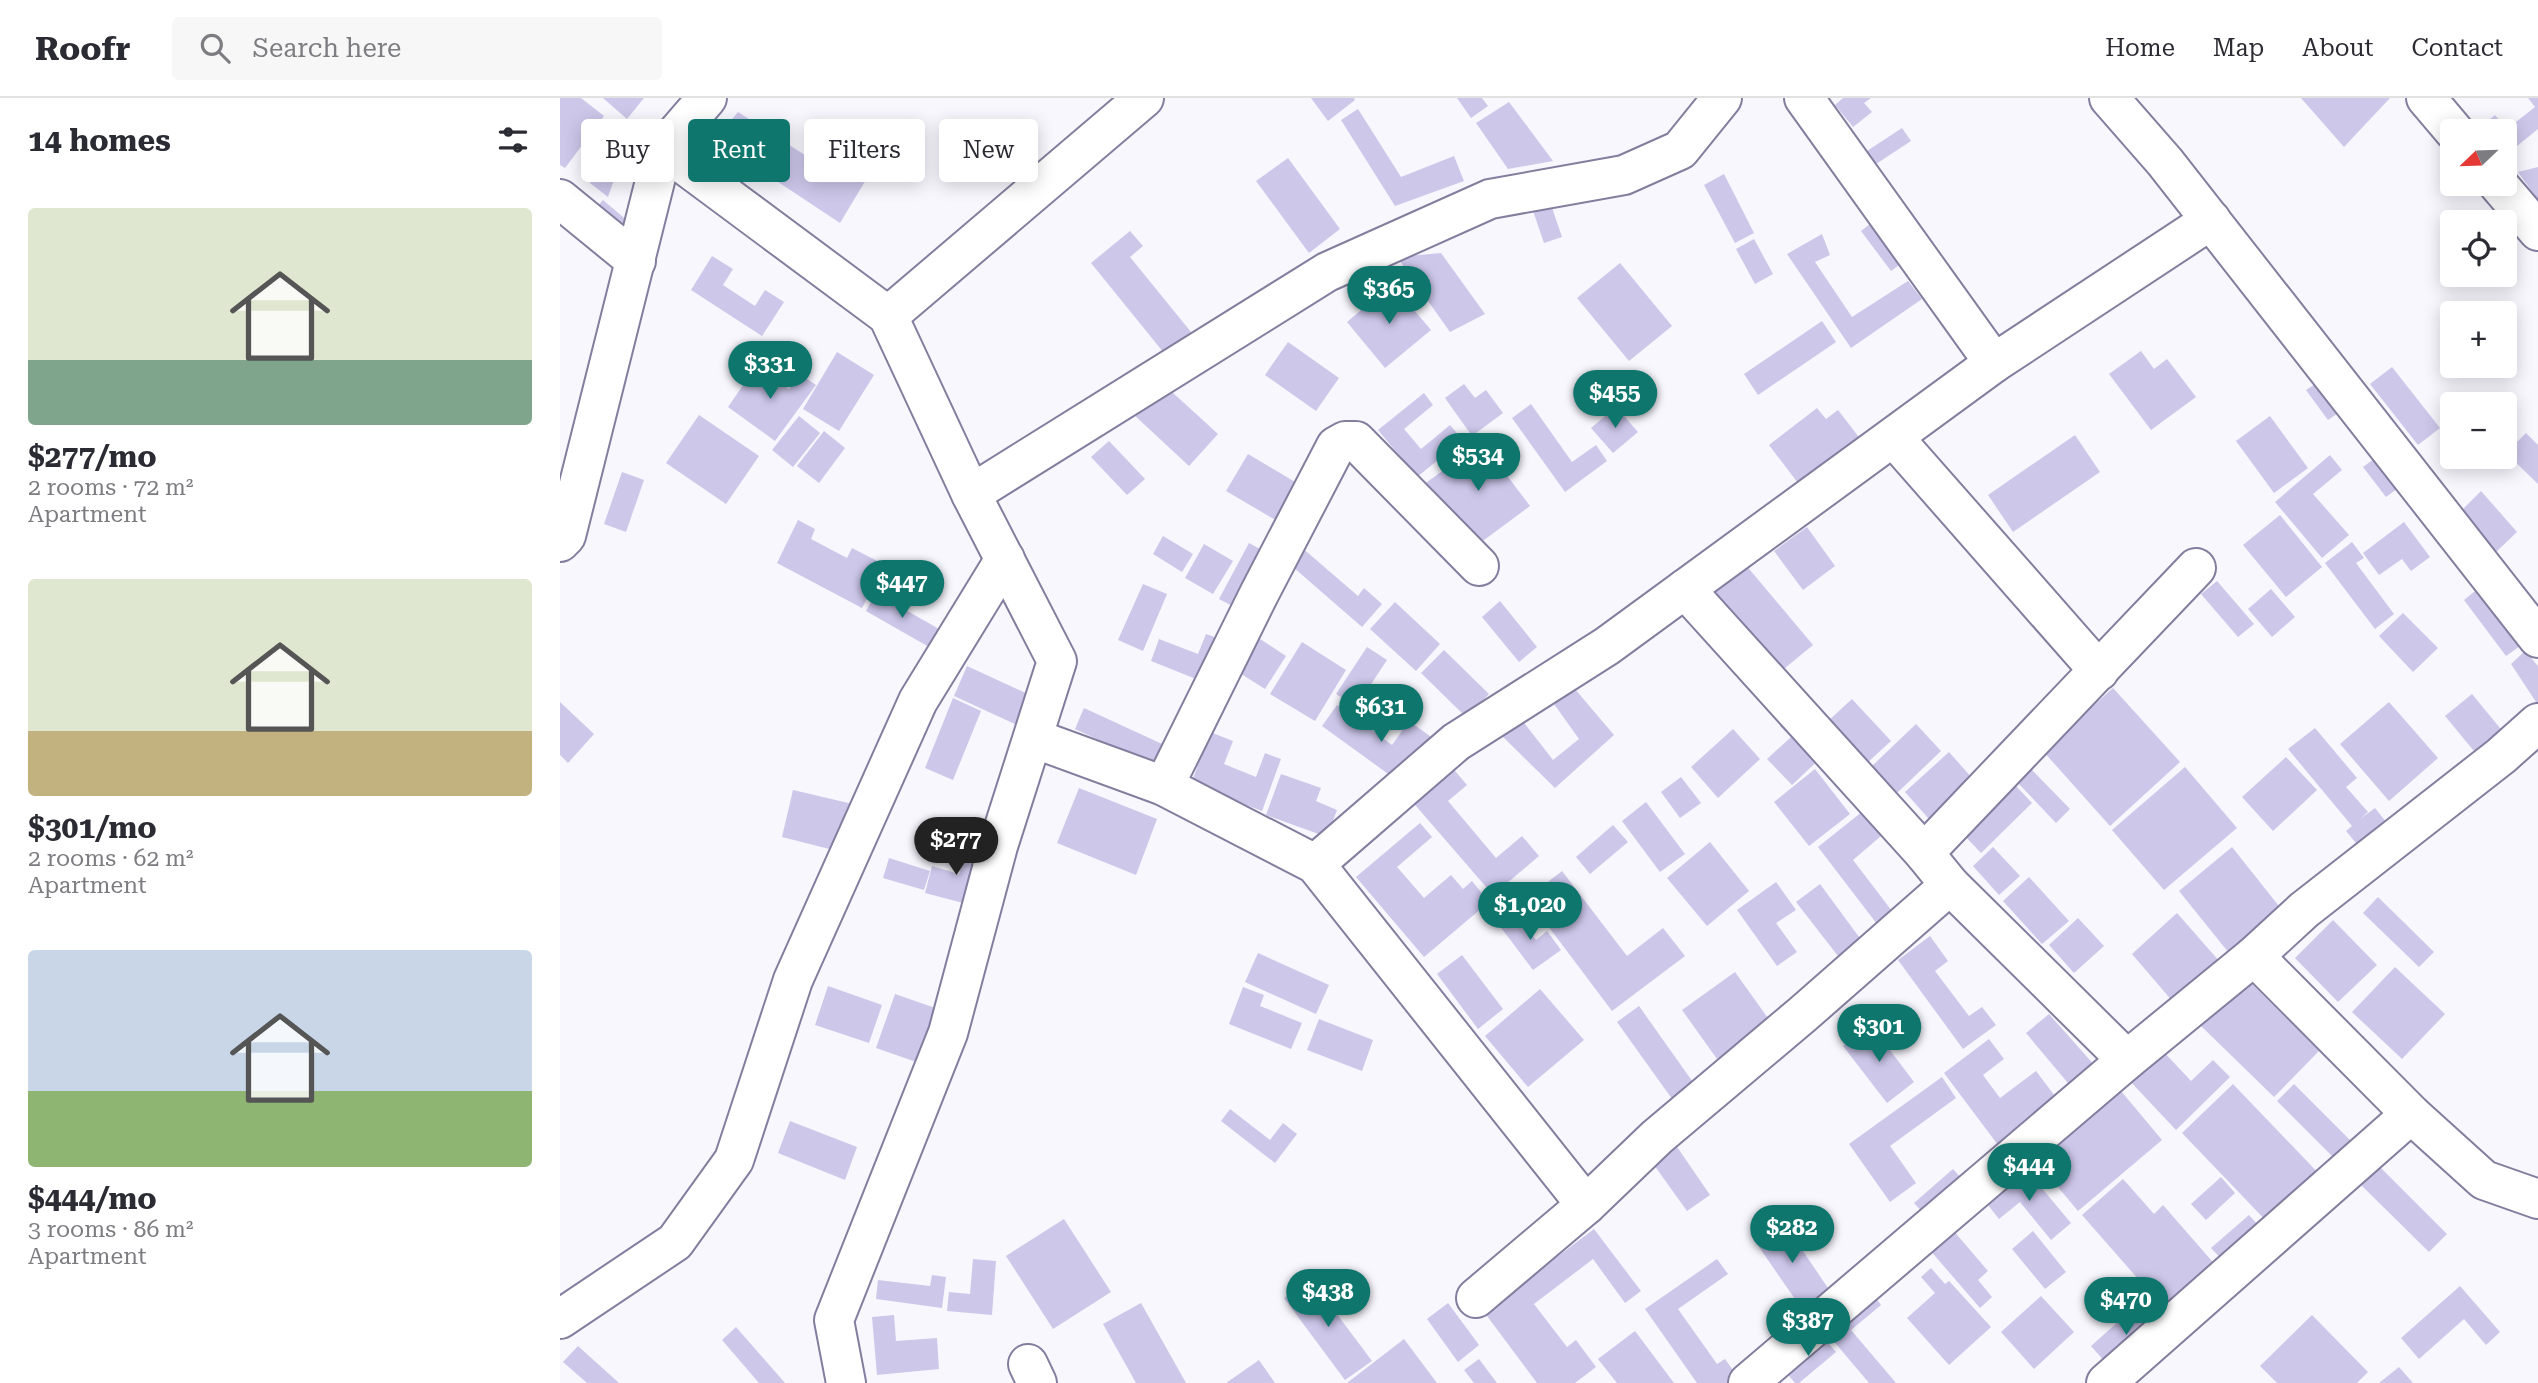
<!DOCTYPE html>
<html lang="en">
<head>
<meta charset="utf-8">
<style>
	:root { --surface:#fff; --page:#f7f7f7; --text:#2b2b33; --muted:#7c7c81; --line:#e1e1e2; --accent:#0f766e }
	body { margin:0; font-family:"Roboto Serif",serif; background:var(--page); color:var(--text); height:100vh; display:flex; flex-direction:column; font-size:26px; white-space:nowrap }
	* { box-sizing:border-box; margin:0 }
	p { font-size:23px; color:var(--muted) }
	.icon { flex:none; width:38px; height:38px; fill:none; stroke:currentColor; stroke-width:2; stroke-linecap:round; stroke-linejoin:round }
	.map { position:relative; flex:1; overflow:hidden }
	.panel { display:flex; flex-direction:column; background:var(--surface); width:560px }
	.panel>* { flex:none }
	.top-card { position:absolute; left:21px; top:21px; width:665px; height:63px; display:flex; gap:14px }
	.needle { width:46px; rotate:247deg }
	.buttons { position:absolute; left:1880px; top:21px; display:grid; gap:14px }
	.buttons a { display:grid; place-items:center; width:77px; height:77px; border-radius:7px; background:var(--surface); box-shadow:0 4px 18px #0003; font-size:35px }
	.price { position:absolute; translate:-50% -60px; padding:0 16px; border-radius:24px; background:var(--accent); color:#fff; font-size:23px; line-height:46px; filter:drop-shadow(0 2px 4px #0008) }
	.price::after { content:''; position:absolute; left:50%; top:42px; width:21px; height:16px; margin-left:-10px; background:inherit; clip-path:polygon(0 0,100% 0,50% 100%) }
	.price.on { background:#222; color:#fff }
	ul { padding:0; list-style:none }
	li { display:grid; align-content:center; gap:14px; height:371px; padding:0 28px }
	li span { display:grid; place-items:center; height:217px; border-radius:7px; color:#555 }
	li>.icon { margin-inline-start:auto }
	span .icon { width:126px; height:126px; fill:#fffc; stroke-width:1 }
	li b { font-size:30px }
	h2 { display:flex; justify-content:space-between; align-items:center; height:84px; padding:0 28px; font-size:30px }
	.tag { padding:0 24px; border-radius:7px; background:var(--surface); box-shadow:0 4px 18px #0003; font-size:24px; line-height:63px }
	.tag.on { background:var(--accent); color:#fff }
	header { display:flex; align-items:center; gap:42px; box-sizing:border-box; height:98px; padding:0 35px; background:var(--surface); border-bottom:2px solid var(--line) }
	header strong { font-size:33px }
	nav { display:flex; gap:38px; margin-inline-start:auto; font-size:24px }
	.search { width:490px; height:63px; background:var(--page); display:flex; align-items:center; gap:18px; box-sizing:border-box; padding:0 24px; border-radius:7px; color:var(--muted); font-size:26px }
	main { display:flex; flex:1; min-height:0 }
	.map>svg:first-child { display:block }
	.building { fill:#cdc7ea }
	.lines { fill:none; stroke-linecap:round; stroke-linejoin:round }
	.minor-casing { stroke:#837e9e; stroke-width:42 }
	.minor { stroke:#fff; stroke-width:38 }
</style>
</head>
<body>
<header>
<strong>Roofr</strong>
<div class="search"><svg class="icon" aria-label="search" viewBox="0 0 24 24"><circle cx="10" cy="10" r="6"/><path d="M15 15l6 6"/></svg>Search here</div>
<nav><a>Home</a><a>Map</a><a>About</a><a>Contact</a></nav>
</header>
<main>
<section class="panel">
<h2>14 homes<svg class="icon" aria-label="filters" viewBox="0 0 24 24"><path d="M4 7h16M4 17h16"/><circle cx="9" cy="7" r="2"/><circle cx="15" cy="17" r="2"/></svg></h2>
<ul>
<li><span style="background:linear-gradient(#dfe7d0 70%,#7fa58c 0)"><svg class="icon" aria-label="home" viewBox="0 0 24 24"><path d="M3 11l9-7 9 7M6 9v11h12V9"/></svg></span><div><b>$277/mo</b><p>2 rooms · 72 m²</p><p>Apartment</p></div></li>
<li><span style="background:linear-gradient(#dfe7d0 70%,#c2b280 0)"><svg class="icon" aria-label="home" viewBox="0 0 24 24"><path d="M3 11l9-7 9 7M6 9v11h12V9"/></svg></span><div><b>$301/mo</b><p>2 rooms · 62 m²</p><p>Apartment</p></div></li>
<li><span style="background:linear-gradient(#c9d6e8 65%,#8fb573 0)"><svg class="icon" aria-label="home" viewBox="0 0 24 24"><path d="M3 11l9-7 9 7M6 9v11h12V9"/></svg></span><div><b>$444/mo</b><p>3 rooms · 86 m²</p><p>Apartment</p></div></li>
</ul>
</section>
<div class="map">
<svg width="1978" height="1285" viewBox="0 0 1978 1285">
	<rect width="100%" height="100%" fill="#f8f7fe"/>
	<!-- building -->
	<g class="building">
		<polygon points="0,0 21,0 44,18 5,70 0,67"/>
		<polygon points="43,0 84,0 67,21"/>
		<polygon points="751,0 794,0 795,2 768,23"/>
		<polygon points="897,0 922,0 928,8 911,20"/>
		<polygon points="1283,0 1311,0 1304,5 1312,14 1293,29 1275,7"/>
		<polygon points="1741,0 1830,0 1784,49"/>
		<polygon points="1968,0 1978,0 1978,31 1946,57 1944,33 1926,33 1922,28 1935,17 1947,31 1975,9"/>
		<polygon points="949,4 993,63 948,71 916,25"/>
		<polygon points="798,11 841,79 894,58 904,83 835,108 781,22"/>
		<polygon points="178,14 276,77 297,41 322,55 280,125 155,42"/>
		<polygon points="47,21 71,34 48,99 30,85"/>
		<polygon points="1342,30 1351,43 1316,66 1307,53"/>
		<polygon points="728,60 780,131 749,155 696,83"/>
		<polygon points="1978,69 1978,102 1958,74"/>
		<polygon points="1164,76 1194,135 1175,145 1144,87"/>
		<polygon points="989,101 1002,139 984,145 971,107"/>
		<polygon points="43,102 70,125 58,138 31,115"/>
		<polygon points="1315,122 1346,162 1331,173 1301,133"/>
		<polygon points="570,133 583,148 570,159 631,234 604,255 531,165"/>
		<polygon points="1262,136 1270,157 1255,164 1292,219 1348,183 1362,201 1291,250 1227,156"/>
		<polygon points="1194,141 1213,176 1195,186 1176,151"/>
		<polygon points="881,155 925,216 890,234 837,159"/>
		<polygon points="152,158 173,171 163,187 195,208 205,192 224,204 202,238 131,192"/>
		<polygon points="1060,165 1112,228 1069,263 1017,200"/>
		<polygon points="832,186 871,232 825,270 787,224"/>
		<polygon points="1262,223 1276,244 1198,297 1184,276"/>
		<polygon points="728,244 779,280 756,313 705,277"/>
		<polygon points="1581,253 1594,271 1607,261 1636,299 1591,332 1549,276"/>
		<polygon points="277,254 314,277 279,333 243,311"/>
		<polygon points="197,267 229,291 240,276 256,287 215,343 168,309"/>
		<polygon points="1832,269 1880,330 1858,347 1810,286"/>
		<polygon points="1763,281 1784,311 1768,322 1746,292"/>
		<polygon points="904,286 915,300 926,292 943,315 912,338 885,300"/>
		<polygon points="611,293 658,336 629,368 572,315"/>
		<polygon points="864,295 873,307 844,331 861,351 890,327 903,342 857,379 818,332"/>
		<polygon points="971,306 1012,364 1036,347 1047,363 1005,394 952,320"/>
		<polygon points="1056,309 1078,334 1053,355 1031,330"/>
		<polygon points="1257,310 1266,321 1278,312 1305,347 1244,393 1209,347"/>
		<polygon points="139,317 199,358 166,406 106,365"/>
		<polygon points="239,318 260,335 233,369 212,352"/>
		<polygon points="1710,318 1748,370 1714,395 1676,343"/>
		<polygon points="264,333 285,350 259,385 237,368"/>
		<polygon points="1966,335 1978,347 1978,386 1946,355"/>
		<polygon points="1515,337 1540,374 1453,434 1428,397"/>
		<polygon points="549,343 585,381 567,397 531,359"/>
		<polygon points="922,344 970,408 920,445 863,387"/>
		<polygon points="688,356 745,390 724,427 666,393"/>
		<polygon points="1770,357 1782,372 1753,396 1789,437 1762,460 1715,404"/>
		<polygon points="1818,358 1841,388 1826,399 1803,369"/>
		<polygon points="62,374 84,382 66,434 44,426"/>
		<polygon points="1921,393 1957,434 1936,454 1902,412"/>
		<polygon points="1720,417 1762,469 1726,499 1683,447"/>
		<polygon points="238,422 255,431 251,441 287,460 292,450 325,467 302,510 217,465"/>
		<polygon points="1844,424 1870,459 1851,473 1842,461 1819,477 1803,455"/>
		<polygon points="1247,429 1275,468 1243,492 1214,453"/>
		<polygon points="603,438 633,456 622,474 593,456"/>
		<polygon points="1792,444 1804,460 1796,465 1834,516 1815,531 1765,465"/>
		<polygon points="689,445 709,456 680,512 659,501"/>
		<polygon points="644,446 673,463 653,496 625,480"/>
		<polygon points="740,448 798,498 804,490 822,506 802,529 726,463"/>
		<polygon points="1185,466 1253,547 1219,575 1151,494"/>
		<polygon points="1657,483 1694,526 1678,539 1641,496"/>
		<polygon points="583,486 607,496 583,553 558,542"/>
		<polygon points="1920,489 1963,546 1946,558 1904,502"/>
		<polygon points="1711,491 1735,519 1712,539 1688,511"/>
		<polygon points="316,495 379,531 369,549 306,513"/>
		<polygon points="940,503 977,549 959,564 922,519"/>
		<polygon points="835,504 880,546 856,573 810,531"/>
		<polygon points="1843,515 1878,550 1853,574 1819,538"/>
		<polygon points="646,536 663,542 646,585 591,563 599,541 638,556"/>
		<polygon points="700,541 726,558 705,591 678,574"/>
		<polygon points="742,544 786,572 755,623 710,596"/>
		<polygon points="807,549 827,562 796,609 776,596"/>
		<polygon points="884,552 929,596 907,620 861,575"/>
		<polygon points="1965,553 1978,568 1978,607 1951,566"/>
		<polygon points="407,568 470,597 457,627 394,598"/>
		<polygon points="1009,584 1054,637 995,690 938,634 958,617 993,662 1019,641 989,599"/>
		<polygon points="1553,590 1620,664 1550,728 1483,653"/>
		<polygon points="1912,596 1949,641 1923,664 1885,618"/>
		<polygon points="393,600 421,613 393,682 365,670"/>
		<polygon points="1292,601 1331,643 1306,666 1267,624"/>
		<polygon points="0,604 34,636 8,665 0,657"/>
		<polygon points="1829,604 1878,660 1829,703 1780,646"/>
		<polygon points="777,607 832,647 849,623 874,641 842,686 762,628"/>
		<polygon points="524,610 613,651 604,672 515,631"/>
		<polygon points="1230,618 1266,655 1232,687 1207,661 1231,639 1220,628"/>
		<polygon points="1356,626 1381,653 1336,696 1311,669"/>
		<polygon points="1755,630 1797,680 1786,689 1808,714 1800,721 1815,710 1834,734 1805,756 1786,733 1792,728 1728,651"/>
		<polygon points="1173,631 1200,661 1158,700 1131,669"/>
		<polygon points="650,634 673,643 664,666 696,679 705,655 721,661 702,713 631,686"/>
		<polygon points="1389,654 1420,689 1376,729 1345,694"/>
		<polygon points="1726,659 1757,692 1713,733 1682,699"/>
		<polygon points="890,667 907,687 888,703 936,760 962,738 979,758 933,797 850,701"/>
		<polygon points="1625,669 1677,730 1604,792 1552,732"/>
		<polygon points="1255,671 1290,716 1249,748 1214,704"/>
		<polygon points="1471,671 1510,711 1496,725 1457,684"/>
		<polygon points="721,676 761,690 756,703 777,712 767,739 706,717"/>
		<polygon points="1121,679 1141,705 1120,720 1101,694"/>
		<polygon points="1455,687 1472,705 1421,755 1403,736"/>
		<polygon points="519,690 597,721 576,777 497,745"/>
		<polygon points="233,692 297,707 285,755 222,739"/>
		<polygon points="1086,704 1125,756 1100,774 1062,723"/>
		<polygon points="1308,709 1328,732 1293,762 1332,813 1317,826 1258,749"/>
		<polygon points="860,725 872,739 837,769 864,800 891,777 903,791 912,783 929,804 864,859 796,779"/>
		<polygon points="1053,727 1068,744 1030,776 1016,759"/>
		<polygon points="408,742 423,746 407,806 365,795 372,768 399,776"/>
		<polygon points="1150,744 1189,793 1147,828 1107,780"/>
		<polygon points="1433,749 1460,778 1439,797 1413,768"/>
		<polygon points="1672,749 1726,817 1673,860 1619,793"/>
		<polygon points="329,760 370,773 364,792 323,780"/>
		<polygon points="1002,773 1067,858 1103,830 1125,858 1052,913 967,800"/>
		<polygon points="1469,779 1509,823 1482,846 1443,803"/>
		<polygon points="1216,784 1236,812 1216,825 1237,854 1217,868 1177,812"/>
		<polygon points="1260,786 1302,843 1278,858 1236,804"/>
		<polygon points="1818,799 1874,854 1859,869 1803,815"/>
		<polygon points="955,815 976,842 987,833 1001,852 973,872 939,827"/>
		<polygon points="1617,815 1660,864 1614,905 1572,856"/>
		<polygon points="1518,820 1544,848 1514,875 1489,847"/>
		<polygon points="1773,822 1817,867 1778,904 1735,860"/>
		<polygon points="1370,838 1388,863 1375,873 1409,918 1422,909 1436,927 1403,951 1338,862"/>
		<polygon points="698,855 769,887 756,916 685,884"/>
		<polygon points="902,857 943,911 918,931 877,876"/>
		<polygon points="1835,869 1885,916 1842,961 1792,914"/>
		<polygon points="1175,874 1210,923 1157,961 1122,912"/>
		<polygon points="1686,880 1759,953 1714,999 1640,927"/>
		<polygon points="268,888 322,907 309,945 255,927"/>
		<polygon points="683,889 704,897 700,908 742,925 731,951 669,926"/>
		<polygon points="980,891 1024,942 968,989 925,938"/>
		<polygon points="335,896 381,912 362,966 316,950"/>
		<polygon points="1079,908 1142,997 1120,1012 1057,924"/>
		<polygon points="1489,916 1536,969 1513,991 1466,935"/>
		<polygon points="759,921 813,942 802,973 747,952"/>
		<polygon points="1311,927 1354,984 1327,1005 1283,948"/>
		<polygon points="1429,941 1444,961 1423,977 1440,1000 1476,973 1504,1010 1444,1055 1384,975"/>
		<polygon points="1601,951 1631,983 1653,962 1670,979 1616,1032 1568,981"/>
		<polygon points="1382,979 1396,1000 1330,1048 1356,1085 1330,1104 1289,1046"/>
		<polygon points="1673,986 1764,1081 1713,1130 1622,1035"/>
		<polygon points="1734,986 1798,1050 1781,1067 1717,1003"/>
		<polygon points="1556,987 1602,1042 1518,1113 1472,1058"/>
		<polygon points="670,1011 710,1042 723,1025 737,1036 715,1065 661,1023"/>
		<polygon points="230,1023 297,1049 285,1082 218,1055"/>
		<polygon points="1113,1043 1150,1097 1127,1113 1089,1060"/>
		<polygon points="1819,1068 1887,1136 1869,1154 1800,1086"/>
		<polygon points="1464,1069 1511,1125 1491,1142 1460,1104 1439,1121 1424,1102"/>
		<polygon points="1393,1071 1408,1088 1370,1122 1354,1105"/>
		<polygon points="1661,1079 1675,1095 1646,1122 1631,1106"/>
		<polygon points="1563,1081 1594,1116 1603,1107 1665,1178 1615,1223 1522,1117"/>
		<polygon points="1218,1116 1274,1199 1246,1217 1190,1136"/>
		<polygon points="1689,1117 1707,1137 1670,1170 1651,1150"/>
		<polygon points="504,1121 551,1194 493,1231 446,1158"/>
		<polygon points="1034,1131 1081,1193 1065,1205 1033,1161 974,1206 1007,1249 1016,1242 1036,1269 1015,1285 977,1285 924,1214"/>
		<polygon points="1392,1131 1428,1173 1418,1182 1432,1199 1420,1210 1369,1151"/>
		<polygon points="1473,1133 1506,1174 1485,1191 1452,1151"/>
		<polygon points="413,1161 436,1163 432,1217 387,1213 389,1194 410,1196"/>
		<polygon points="1157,1161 1168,1176 1118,1211 1157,1266 1165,1261 1180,1282 1176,1285 1137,1285 1085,1211"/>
		<polygon points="1371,1170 1385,1186 1389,1183 1431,1229 1389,1267 1347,1220 1375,1195 1361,1179"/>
		<polygon points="372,1177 386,1179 382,1210 316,1201 318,1182 370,1188"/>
		<polygon points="750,1180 812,1263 785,1282 724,1200"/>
		<polygon points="1900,1188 1940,1234 1926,1247 1904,1221 1859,1261 1841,1240"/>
		<polygon points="1312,1195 1321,1207 1291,1232 1336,1285 1309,1285 1266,1234"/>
		<polygon points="1481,1198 1514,1234 1474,1271 1441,1234"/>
		<polygon points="581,1205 626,1285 576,1285 543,1226"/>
		<polygon points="888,1205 919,1247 898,1264 867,1221"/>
		<polygon points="1578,1206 1600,1231 1553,1273 1531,1248"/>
		<polygon points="334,1217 336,1243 377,1240 379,1271 317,1277 312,1219"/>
		<polygon points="1752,1217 1808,1274 1797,1285 1717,1285 1700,1268"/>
		<polygon points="176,1229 225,1285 199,1285 162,1242"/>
		<polygon points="1075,1233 1114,1285 1057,1285 1038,1261"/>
		<polygon points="1259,1234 1276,1254 1239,1285 1235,1285 1220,1267"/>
		<polygon points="844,1241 877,1285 787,1285"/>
		<polygon points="18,1248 59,1285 27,1285 3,1264"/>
		<polygon points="919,1261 937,1285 914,1285 904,1272"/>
		<polygon points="699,1262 715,1285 666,1285"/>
		<polygon points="1839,1269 1853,1285 1819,1285"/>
	</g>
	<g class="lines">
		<!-- minor casing -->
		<g class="minor-casing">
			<g id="minor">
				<polyline points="1244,0 1434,265"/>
				<polyline points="1549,0 1605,64 1978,540"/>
				<polyline points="1866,0 1894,33"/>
				<polyline points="103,51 328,218 411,396 497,563 438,748 388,935 274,1222 286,1285"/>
				<polyline points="1938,86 1978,133"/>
				<polyline points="0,101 76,163"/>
				<polyline points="328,218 584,0"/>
				<polyline points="1334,340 1539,573"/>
				<polyline points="411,396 767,174 930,101 1064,77 1120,52 1162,0"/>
				<polyline points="0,444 6,438 103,51 147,0"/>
				<polyline points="1125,491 1364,755 1390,787 1567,962"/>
				<polyline points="473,640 604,688 755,766 1026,1107"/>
				<polyline points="604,688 699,496 776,348 785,343 796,343 919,468"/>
				<polyline points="1364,755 1636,470"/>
				<polyline points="755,766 896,644 1047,548 1434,265 1651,122"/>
				<polyline points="1694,858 1851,1016 1924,1082 1978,1101"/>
				<polyline points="916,1200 1026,1107 1097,1039 1243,916 1390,787"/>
				<polyline points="0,1221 115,1144 174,1062 233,882 358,603 445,461"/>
				<polyline points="468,1266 477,1285"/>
				<polyline points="1188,1285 1567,962 1694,858 1744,812 1941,658 1978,625"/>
				<polyline points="1546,1285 1851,1016"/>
			</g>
		</g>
		<!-- minor -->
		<use href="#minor" class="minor"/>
	</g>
</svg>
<div class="buttons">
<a><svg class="needle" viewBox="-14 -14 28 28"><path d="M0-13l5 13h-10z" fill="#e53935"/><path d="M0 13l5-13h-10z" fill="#7c7c81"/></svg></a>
<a><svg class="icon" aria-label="locate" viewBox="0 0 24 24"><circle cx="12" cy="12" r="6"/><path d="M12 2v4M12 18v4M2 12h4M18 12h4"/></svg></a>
<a>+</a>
<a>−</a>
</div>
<b class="price" style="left:829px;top:228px">$365</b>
<b class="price" style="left:210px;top:303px">$331</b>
<b class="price" style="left:1055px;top:332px">$455</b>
<b class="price" style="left:918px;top:395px">$534</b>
<b class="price" style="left:342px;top:522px">$447</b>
<b class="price" style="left:821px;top:646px">$631</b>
<b class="price on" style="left:396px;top:779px">$277</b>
<b class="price" style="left:970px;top:844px">$1,020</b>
<b class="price" style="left:1319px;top:966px">$301</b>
<b class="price" style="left:1469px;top:1105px">$444</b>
<b class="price" style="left:1232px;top:1167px">$282</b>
<b class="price" style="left:768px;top:1231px">$438</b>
<b class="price" style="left:1566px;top:1239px">$470</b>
<b class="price" style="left:1248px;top:1260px">$387</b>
<div class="top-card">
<a class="tag">Buy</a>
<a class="tag on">Rent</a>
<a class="tag">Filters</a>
<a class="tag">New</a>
</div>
</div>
</main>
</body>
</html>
